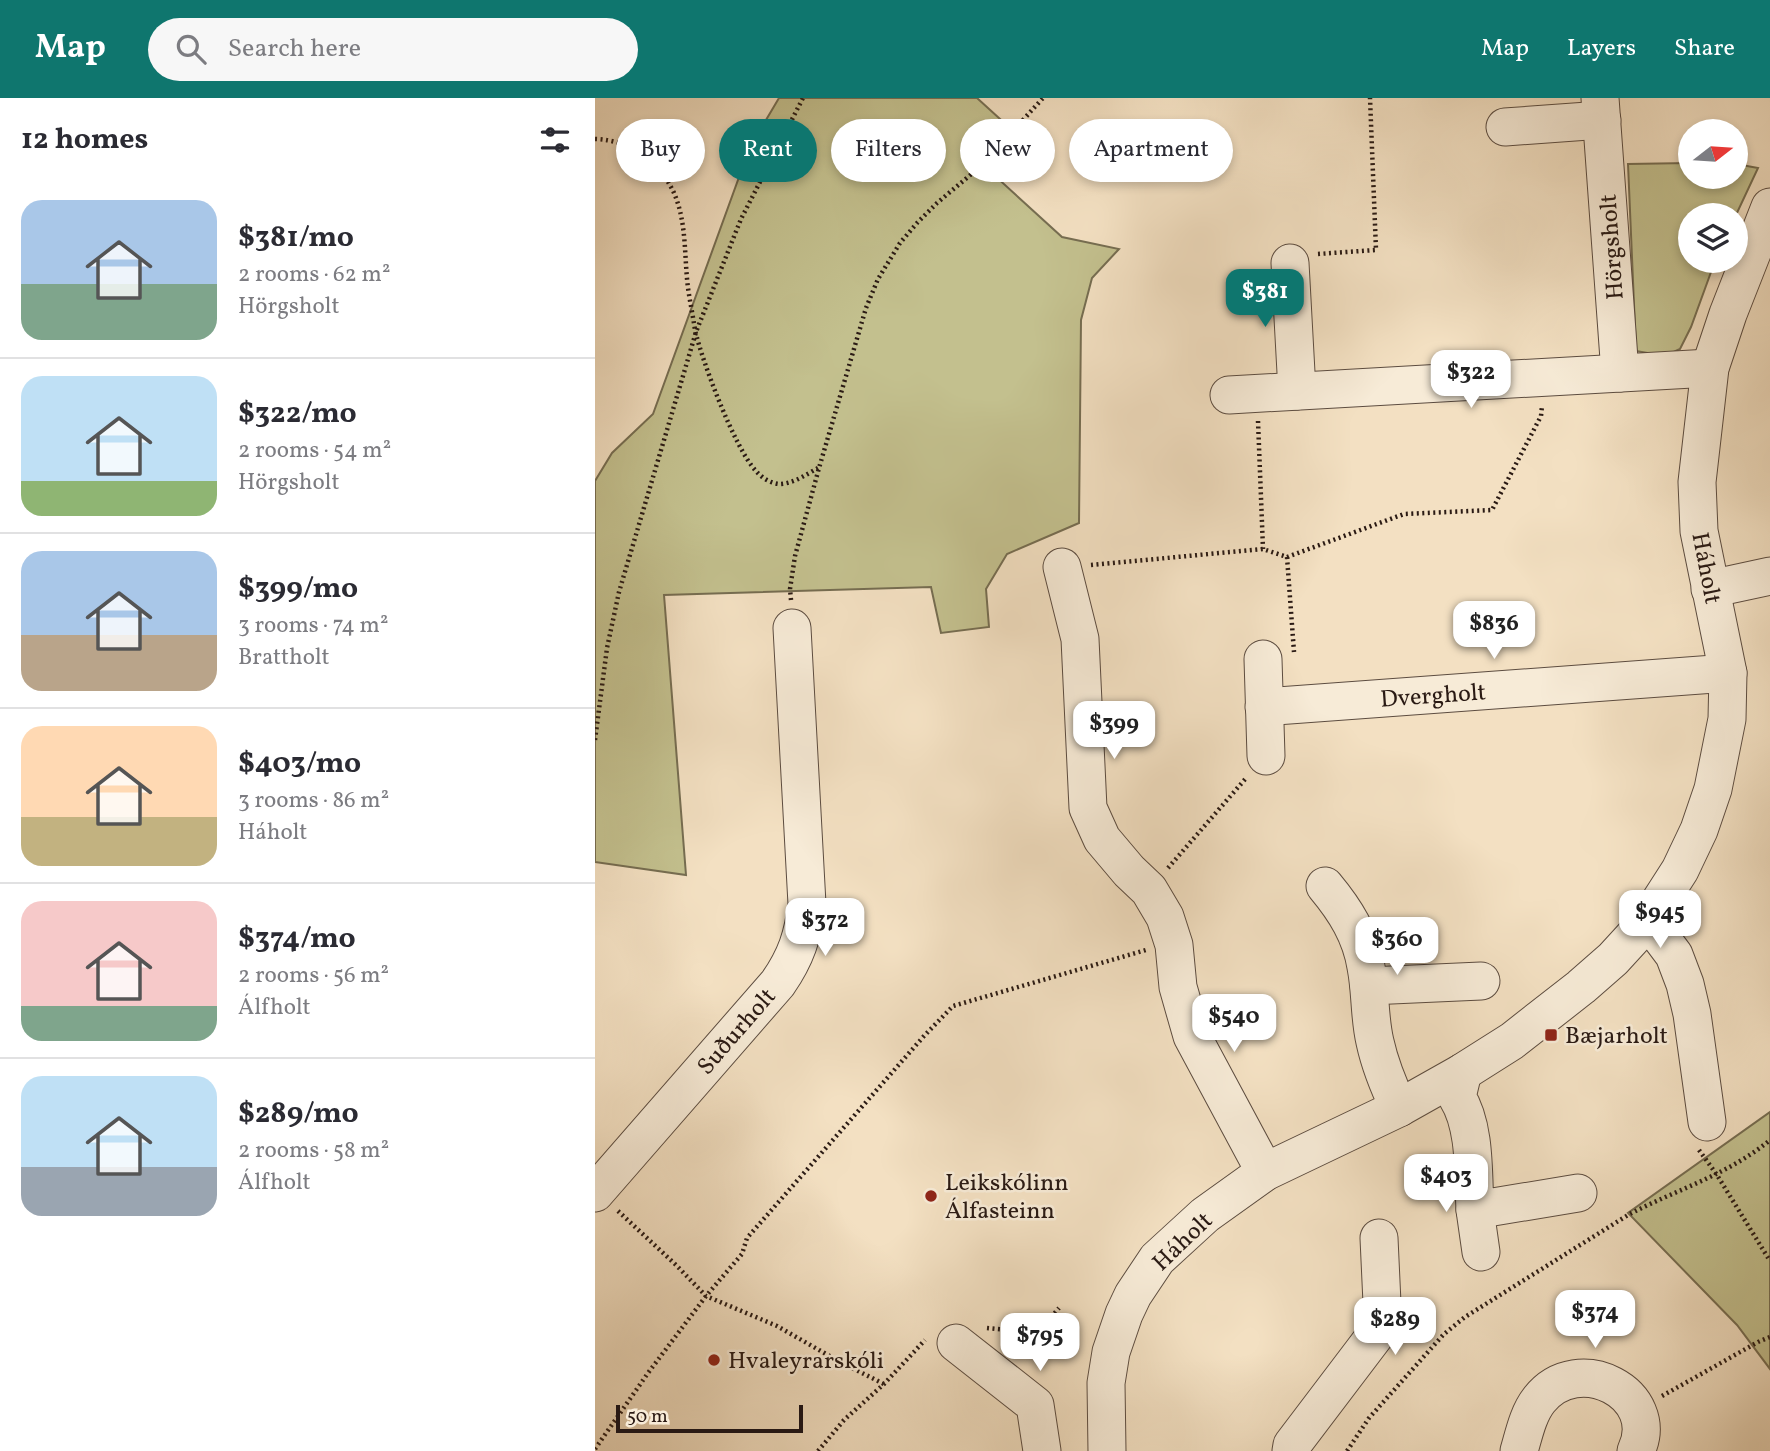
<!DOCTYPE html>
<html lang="en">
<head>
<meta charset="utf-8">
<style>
	:root { --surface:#fff; --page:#f7f7f7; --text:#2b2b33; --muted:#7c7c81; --line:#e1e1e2; --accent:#0f766e }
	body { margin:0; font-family:Vollkorn,serif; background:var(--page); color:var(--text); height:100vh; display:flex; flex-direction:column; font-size:26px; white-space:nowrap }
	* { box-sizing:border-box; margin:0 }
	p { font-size:23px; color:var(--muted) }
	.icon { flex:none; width:38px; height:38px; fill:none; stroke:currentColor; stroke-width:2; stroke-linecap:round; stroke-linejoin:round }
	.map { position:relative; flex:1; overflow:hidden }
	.side { display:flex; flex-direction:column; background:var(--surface); width:595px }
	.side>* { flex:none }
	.banner { position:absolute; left:21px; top:21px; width:665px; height:63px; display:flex; gap:14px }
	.needle { width:46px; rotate:73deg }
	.tools { position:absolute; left:1083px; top:21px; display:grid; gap:14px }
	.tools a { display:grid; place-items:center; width:70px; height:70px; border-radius:50%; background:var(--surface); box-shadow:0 4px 10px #0003; font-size:35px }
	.scale { position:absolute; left:21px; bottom:18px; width:187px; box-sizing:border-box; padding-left:7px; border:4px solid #2a1a14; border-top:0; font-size:19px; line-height:24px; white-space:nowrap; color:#2a1a14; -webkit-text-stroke:5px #f7ebd7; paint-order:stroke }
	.price { position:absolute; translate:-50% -60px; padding:0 16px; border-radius:14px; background:#fff; color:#222; font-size:23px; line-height:46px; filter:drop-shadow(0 2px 4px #0008) }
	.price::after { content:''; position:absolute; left:50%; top:42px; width:21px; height:16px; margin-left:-10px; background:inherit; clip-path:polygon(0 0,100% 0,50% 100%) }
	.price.active { background:var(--accent); color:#fff }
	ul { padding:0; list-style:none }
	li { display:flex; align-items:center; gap:21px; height:175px; padding:0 21px }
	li+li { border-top:2px solid var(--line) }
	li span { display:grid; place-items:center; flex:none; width:196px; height:140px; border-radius:21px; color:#555 }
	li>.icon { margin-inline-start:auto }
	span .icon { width:84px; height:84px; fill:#fffc; stroke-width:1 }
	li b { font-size:30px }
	h2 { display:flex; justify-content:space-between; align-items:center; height:84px; padding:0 21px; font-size:30px }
	.pill { padding:0 24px; border-radius:32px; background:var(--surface); box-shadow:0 4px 10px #0003; font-size:24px; line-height:63px }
	.pill.active { background:var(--accent); color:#fff }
	header { display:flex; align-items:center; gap:42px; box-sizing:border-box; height:98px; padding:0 35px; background:var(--accent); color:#fff }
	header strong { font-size:33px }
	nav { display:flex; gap:38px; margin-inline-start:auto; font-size:24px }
	.search { width:490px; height:63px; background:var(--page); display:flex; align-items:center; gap:18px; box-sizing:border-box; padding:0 24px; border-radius:38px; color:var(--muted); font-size:26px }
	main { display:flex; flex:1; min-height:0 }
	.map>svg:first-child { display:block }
	.green { fill:#c3c08e; stroke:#766d51; stroke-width:2 }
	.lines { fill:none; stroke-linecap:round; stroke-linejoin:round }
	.minor-casing { stroke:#5c4c40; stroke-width:39 }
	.path { stroke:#2a1a14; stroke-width:4.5; stroke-dasharray:2 3.5; stroke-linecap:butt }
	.minor { stroke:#f7ebd7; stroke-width:37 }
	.poi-dot { fill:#8f2418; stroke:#f7ebd7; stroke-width:2.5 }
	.labels { text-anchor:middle; stroke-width:5; stroke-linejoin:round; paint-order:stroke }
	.street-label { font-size:24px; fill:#2a1a14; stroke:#f7ebd7 }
	.poi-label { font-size:24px; fill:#2a1a14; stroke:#f7ebd7; text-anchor:start }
</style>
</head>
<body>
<header>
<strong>Map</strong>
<div class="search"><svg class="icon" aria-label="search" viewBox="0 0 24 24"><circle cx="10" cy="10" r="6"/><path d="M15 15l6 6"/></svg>Search here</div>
<nav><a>Map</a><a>Layers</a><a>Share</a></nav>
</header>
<main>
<section class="side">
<h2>12 homes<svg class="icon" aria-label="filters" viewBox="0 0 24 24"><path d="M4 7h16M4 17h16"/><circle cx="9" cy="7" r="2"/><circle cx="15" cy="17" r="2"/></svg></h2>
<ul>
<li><span style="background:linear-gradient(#a9c7e8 60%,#7fa58c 0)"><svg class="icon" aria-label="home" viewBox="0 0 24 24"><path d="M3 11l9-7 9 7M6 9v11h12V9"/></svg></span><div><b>$381/mo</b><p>2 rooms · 62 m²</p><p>Hörgsholt</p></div></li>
<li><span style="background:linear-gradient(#bfe0f5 75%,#8fb573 0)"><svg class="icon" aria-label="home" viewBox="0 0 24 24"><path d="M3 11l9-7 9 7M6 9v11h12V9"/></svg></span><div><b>$322/mo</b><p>2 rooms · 54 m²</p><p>Hörgsholt</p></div></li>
<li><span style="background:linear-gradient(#a9c7e8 60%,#b9a48a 0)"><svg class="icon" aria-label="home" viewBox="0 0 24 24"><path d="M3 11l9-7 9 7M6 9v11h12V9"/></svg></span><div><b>$399/mo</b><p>3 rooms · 74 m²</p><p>Brattholt</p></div></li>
<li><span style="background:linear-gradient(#ffd9b3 65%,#c2b280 0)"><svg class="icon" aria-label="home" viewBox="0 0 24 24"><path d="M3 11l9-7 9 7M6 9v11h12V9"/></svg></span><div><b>$403/mo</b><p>3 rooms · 86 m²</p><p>Háholt</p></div></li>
<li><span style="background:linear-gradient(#f6c9c9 75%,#7fa58c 0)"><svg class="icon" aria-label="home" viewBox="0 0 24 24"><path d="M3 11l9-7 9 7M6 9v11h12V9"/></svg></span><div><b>$374/mo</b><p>2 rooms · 56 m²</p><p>Álfholt</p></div></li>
<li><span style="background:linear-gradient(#bfe0f5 65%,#9aa5b1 0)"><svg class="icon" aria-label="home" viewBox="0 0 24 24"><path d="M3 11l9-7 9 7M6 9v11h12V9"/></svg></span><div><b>$289/mo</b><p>2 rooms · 58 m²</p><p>Álfholt</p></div></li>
</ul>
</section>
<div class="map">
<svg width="1175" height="1353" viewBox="0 0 1175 1353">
	<rect width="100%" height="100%" fill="#f3e0c2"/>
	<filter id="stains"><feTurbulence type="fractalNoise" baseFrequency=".00286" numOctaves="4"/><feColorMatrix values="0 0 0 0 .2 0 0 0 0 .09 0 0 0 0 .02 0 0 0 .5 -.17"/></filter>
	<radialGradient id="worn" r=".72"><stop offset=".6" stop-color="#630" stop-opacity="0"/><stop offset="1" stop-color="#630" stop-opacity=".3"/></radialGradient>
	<!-- green -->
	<g class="green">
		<polygon points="184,0 382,0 427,41 399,77 467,139 524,151 497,180 486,222 484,425 412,456 391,491 394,529 346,535 336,489 69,497 91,777 0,764 0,383 17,355 58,316 155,49"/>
		<polygon points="1095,65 1096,79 1141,79 1141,66 1163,70 1141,117 1096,117 1096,163 1120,163 1096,229 1085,251 1070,258 1041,253 1033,66"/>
		<polygon points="1175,1014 1175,1271 1142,1227 1033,1115"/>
	</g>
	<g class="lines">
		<!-- minor casing -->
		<g class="minor-casing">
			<g id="minor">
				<polyline points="1005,0 1025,275"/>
				<polyline points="910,29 1007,22"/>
				<polyline points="695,165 702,293"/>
				<polyline points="634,297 1115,270"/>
				<polyline points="467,469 485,541 493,710 507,741 534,773 554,792 570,819 579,847 583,889 597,938 670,1074"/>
				<polyline points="1115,491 1175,478"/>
				<polyline points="668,561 671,658"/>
				<polyline points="669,609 1133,575"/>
				<path d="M730,788C750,812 766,837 771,869C776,894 774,919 780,944C785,967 794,989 804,1010"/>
				<polyline points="1051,825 1061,833 1079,857 1090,886 1097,916 1112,1024"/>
				<polyline points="774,888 886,883"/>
				<path d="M868,974L862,999C881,1029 878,1077 880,1112L983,1095"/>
				<path d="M0,1095L183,885C201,859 208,838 212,806L197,530"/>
				<polyline points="880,1112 886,1154"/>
				<polyline points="361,1245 440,1307 447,1353"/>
				<polyline points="512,1353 511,1285 516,1254 529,1216 538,1197 562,1161 610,1117 670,1074 804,1010 868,974 917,943 986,889 1018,861 1051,825 1085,772 1104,732 1118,691 1132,621 1133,575 1104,433 1102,384 1115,270 1133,216 1175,109"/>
				<polyline points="696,1353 697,1347 788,1227 784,1140"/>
				<path d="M924,1353C929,1336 933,1316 944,1302C983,1252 1068,1296 1041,1353"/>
			</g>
		</g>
		<!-- path -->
		<g class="path">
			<path d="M0,41C35,42 64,63 79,95C92,125 89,158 93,190C95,204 98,218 100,232C107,263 140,351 161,373C167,380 175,385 184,386C198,386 212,376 223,370"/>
			<polyline points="723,156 781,152 775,0"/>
			<polyline points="663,323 668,451"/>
			<polyline points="692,459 699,554"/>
			<polyline points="496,467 668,451 692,459 809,416 897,412 946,318 947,308"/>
			<polyline points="196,502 195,491 200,458 224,370 271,210 283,181 305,145 322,125 342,105 386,68 448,0"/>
			<polyline points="0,642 12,550 24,494 101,234 146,121 208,0"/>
			<polyline points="573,770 652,679"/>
			<polyline points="1104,1052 1122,1077 1175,1163"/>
			<polyline points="23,1113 81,1167 111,1198 182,1228 245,1264 289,1286"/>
			<polyline points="392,1230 443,1235 464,1210"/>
			<polyline points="1067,1298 1163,1244 1175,1239"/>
			<polyline points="0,1351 53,1275 111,1198 147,1156 152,1140 329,938 358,908 551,852"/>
			<polyline points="223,1353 249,1322 289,1286 330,1242"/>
			<path d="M752,1353L774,1320L849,1236L870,1219L1033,1117C1080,1092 1133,1077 1175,1042"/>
		</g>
		<!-- minor -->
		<use href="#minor" class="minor"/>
	</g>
	<!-- markers -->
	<g class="poi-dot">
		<rect x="949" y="930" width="14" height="14" rx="3.5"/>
		<circle cx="336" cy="1098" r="7"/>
		<circle cx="119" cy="1262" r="7"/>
	</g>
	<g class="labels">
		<!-- street labels -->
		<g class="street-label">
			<text transform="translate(1016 149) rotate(-94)" y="8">Hörgsholt</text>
			<text transform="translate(1112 470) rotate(79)" y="8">Háholt</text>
			<text transform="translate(838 597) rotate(-4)" y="8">Dvergholt</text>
			<text transform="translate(141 933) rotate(-49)" y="8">Suðurholt</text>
			<text transform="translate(587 1143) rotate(-44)" y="8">Háholt</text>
		</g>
		<!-- poi labels -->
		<g class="poi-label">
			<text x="970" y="945">Bæjarholt</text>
			<text x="350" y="1092">Leikskólinn<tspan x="350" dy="28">Álfasteinn</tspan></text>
			<text x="133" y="1270">Hvaleyrarskóli</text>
		</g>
	</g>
	<rect width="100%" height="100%" filter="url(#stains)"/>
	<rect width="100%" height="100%" fill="url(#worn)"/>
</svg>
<div class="tools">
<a><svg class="needle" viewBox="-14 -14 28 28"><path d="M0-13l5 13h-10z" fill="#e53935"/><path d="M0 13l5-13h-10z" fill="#7c7c81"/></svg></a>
<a><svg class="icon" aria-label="layers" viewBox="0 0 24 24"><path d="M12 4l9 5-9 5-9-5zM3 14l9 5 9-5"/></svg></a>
</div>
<div class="scale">50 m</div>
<b class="price active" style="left:670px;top:231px">$381</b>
<b class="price" style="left:876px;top:312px">$322</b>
<b class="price" style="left:899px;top:563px">$836</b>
<b class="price" style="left:519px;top:663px">$399</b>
<b class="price" style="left:1065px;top:852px">$945</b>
<b class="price" style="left:230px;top:860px">$372</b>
<b class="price" style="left:802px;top:879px">$360</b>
<b class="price" style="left:639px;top:956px">$540</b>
<b class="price" style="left:851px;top:1116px">$403</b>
<b class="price" style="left:1000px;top:1252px">$374</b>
<b class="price" style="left:800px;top:1259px">$289</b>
<b class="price" style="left:445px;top:1275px">$795</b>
<div class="banner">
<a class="pill">Buy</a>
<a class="pill active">Rent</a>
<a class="pill">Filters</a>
<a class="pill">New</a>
<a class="pill">Apartment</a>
</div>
</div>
</main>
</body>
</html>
